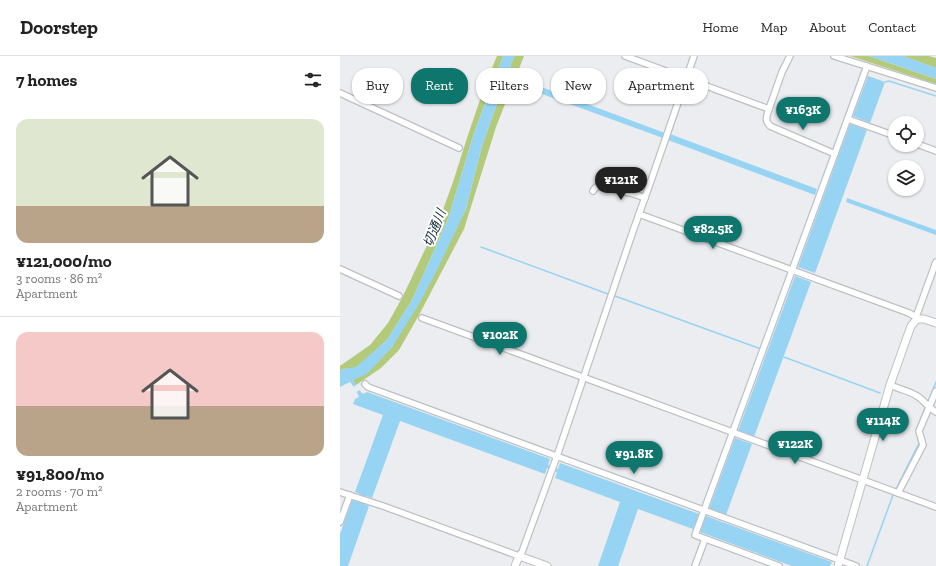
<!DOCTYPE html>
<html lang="en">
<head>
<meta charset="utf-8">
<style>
	:root { --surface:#fff; --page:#f2f2f2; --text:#222; --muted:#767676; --line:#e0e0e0; --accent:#0f766e }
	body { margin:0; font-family:"Zilla Slab","Noto Sans JP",serif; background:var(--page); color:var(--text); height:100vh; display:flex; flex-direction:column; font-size:15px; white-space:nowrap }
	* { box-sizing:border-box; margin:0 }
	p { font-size:13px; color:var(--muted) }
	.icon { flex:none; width:22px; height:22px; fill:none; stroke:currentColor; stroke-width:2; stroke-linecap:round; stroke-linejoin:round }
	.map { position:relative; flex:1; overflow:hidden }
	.drawer { display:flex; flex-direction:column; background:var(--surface); width:340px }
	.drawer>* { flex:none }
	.hud { position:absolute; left:12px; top:12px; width:380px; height:36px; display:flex; gap:8px }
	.controls { position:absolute; left:548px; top:60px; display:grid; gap:8px }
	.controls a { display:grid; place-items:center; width:36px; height:36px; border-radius:50%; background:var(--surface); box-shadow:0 1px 3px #0004; font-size:20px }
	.price { position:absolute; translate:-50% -34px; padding:0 9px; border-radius:14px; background:var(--accent); color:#fff; font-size:13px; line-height:26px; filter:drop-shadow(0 1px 2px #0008) }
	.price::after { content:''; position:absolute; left:50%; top:24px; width:12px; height:9px; margin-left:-6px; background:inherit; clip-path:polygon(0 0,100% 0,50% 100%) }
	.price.current { background:#222; color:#fff }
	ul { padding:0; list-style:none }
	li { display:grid; align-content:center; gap:8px; height:212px; padding:0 16px }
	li+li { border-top:1px solid var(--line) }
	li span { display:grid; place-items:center; height:124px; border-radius:12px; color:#555 }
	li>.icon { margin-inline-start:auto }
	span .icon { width:72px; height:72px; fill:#fffc; stroke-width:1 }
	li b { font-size:17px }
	h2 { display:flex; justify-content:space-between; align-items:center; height:48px; padding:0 16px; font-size:17px }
	.chip { padding:0 14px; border-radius:16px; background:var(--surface); box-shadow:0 1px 3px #0004; font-size:14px; line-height:36px }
	.chip.current { background:var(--accent); color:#fff }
	header { display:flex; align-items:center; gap:24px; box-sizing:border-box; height:56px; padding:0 20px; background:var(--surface); border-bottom:1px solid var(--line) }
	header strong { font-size:19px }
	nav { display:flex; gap:22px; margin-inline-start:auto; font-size:14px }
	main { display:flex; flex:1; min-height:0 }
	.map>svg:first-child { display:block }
	.green { fill:#b3ca7a }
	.water { fill:#97d4f3 }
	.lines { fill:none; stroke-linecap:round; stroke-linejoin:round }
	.stream { stroke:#97d4f3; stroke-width:1.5 }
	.minor-casing { stroke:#bec0c3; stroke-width:8 }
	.tertiary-casing { stroke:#bec0c3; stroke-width:9 }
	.minor { stroke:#fff; stroke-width:5.5 }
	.tertiary { stroke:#fff; stroke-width:7 }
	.labels { text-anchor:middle; stroke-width:4; stroke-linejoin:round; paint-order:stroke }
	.water-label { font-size:13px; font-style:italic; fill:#1c303a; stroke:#fff }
</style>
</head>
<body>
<header>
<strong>Doorstep</strong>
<nav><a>Home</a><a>Map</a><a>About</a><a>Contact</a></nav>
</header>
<main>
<section class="drawer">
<h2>7 homes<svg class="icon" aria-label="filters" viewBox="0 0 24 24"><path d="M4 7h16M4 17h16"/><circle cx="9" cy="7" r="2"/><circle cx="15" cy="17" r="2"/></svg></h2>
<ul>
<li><span style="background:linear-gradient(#dfe7d0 70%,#b9a48a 0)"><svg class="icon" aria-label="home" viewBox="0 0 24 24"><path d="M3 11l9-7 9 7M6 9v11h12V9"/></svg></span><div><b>¥121,000/mo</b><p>3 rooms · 86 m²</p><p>Apartment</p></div></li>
<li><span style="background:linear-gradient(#f6c9c9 60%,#b9a48a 0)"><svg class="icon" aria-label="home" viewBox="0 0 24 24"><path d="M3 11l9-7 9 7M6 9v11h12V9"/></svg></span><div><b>¥91,800/mo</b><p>2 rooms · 70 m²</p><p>Apartment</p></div></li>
</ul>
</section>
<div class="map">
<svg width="596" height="510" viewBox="0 0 596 510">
	<rect width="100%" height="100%" fill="#ebedf0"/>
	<!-- green -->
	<g class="green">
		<polygon points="157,0 163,0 134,77 108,163 72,244 47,284 16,312 3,313 0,315 0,310 30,289 48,267 63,240 100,162 113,126 127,82 146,26"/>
		<polygon points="174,0 184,0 156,71 124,173 79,259 59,294 41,312 16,329 13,324 27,317 52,291 126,153 142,90"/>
		<polygon points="510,0 529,0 596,23 596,28"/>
		<polygon points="563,0 589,0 596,2 596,12"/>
	</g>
	<!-- water -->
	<g class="water">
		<polygon points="163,0 174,0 142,90 126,153 99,210 79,248 52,291 27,318 13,324 16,329 14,331 10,326 0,331 0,315 3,313 16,311 47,284 72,244 108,163 134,77"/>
		<polygon points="529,0 563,0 596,12 596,23"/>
		<polygon points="528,20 545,26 530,67 513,60"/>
		<polygon points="185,25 325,77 323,82 183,31"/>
		<polygon points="510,68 527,74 475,217 458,211"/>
		<polygon points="330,78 477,133 475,139 328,84"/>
		<polygon points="507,142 596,174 596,179 506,146"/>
		<polygon points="455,220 471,226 414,381 398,375"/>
		<polygon points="19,334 23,338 27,336 210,403 208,409 218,413 220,407 359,458 357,463 364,465 366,460 492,506 490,510 452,510 360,476 362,471 355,468 353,473 298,453 278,510 258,510 280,446 215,422 217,416 207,412 205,418 60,365 32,442 25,440 22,447 29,450 8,510 0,510 0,478 12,444 19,446 22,439 15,436 43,359 13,348 15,343 19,341 17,336"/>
		<polygon points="395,382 412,388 386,459 369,453"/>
	</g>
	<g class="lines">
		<!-- stream -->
		<g class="stream">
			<polyline points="545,26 549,25 596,40"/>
			<polyline points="330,79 348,28"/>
			<polyline points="141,191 268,238"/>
			<polyline points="275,240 421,293"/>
			<polyline points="444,301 540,337"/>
			<polyline points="588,346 596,326"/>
			<polyline points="556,433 579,387 576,375 585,352"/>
			<polyline points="527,510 553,439"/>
		</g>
		<!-- minor casing -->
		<g class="minor-casing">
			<g id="minor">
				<polyline points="285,0 429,53 442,16 450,0"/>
				<polyline points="494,0 596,32"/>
				<polyline points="0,37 119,92"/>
				<path d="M429,53C427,59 424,64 430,70L495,98"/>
				<polyline points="508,63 555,80"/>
				<polyline points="577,88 596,95"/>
				<polyline points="253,135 255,132 258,130 294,138 305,142"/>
				<polyline points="299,158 569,257 576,261 577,263"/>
				<polyline points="0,213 59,240"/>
				<polyline points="576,261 596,206"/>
				<polyline points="82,262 596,451"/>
				<polyline points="25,328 28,331 516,510"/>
				<path d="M550,329C559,333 569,335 577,340C584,344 588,352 596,356"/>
				<polyline points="0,436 43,450 179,500 182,496 217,400 293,175 313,119 354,0"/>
				<polyline points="558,437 583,389 579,375 596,335"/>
				<polyline points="0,466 10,439"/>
				<polyline points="355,510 365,483"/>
				<polyline points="439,510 355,479 527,10"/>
			</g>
		</g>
		<!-- tertiary casing -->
		<g class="tertiary-casing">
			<g id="tertiary">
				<polyline points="175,510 179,500 207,510"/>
				<polyline points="498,510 550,329 571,270 577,263 584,263 596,267"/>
			</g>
		</g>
		<!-- minor -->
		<use href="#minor" class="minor"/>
		<!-- tertiary -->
		<use href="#tertiary" class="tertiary"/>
	</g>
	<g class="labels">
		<!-- water labels -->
		<g class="water-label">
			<text transform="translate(94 172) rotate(-68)" y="5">切通川</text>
		</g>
	</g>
</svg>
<div class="controls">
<a><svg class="icon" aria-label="locate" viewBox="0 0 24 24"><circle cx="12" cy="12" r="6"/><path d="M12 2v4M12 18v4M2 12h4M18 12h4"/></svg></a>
<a><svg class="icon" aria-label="layers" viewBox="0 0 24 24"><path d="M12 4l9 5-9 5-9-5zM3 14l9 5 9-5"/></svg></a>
</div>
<b class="price" style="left:463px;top:75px">¥163K</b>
<b class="price current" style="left:281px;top:145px">¥121K</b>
<b class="price" style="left:373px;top:194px">¥82.5K</b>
<b class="price" style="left:160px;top:300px">¥102K</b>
<b class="price" style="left:543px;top:386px">¥114K</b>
<b class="price" style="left:455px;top:409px">¥122K</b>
<b class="price" style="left:294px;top:419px">¥91.8K</b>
<div class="hud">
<a class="chip">Buy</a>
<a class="chip current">Rent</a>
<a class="chip">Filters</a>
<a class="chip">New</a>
<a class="chip">Apartment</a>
</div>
</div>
</main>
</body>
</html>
